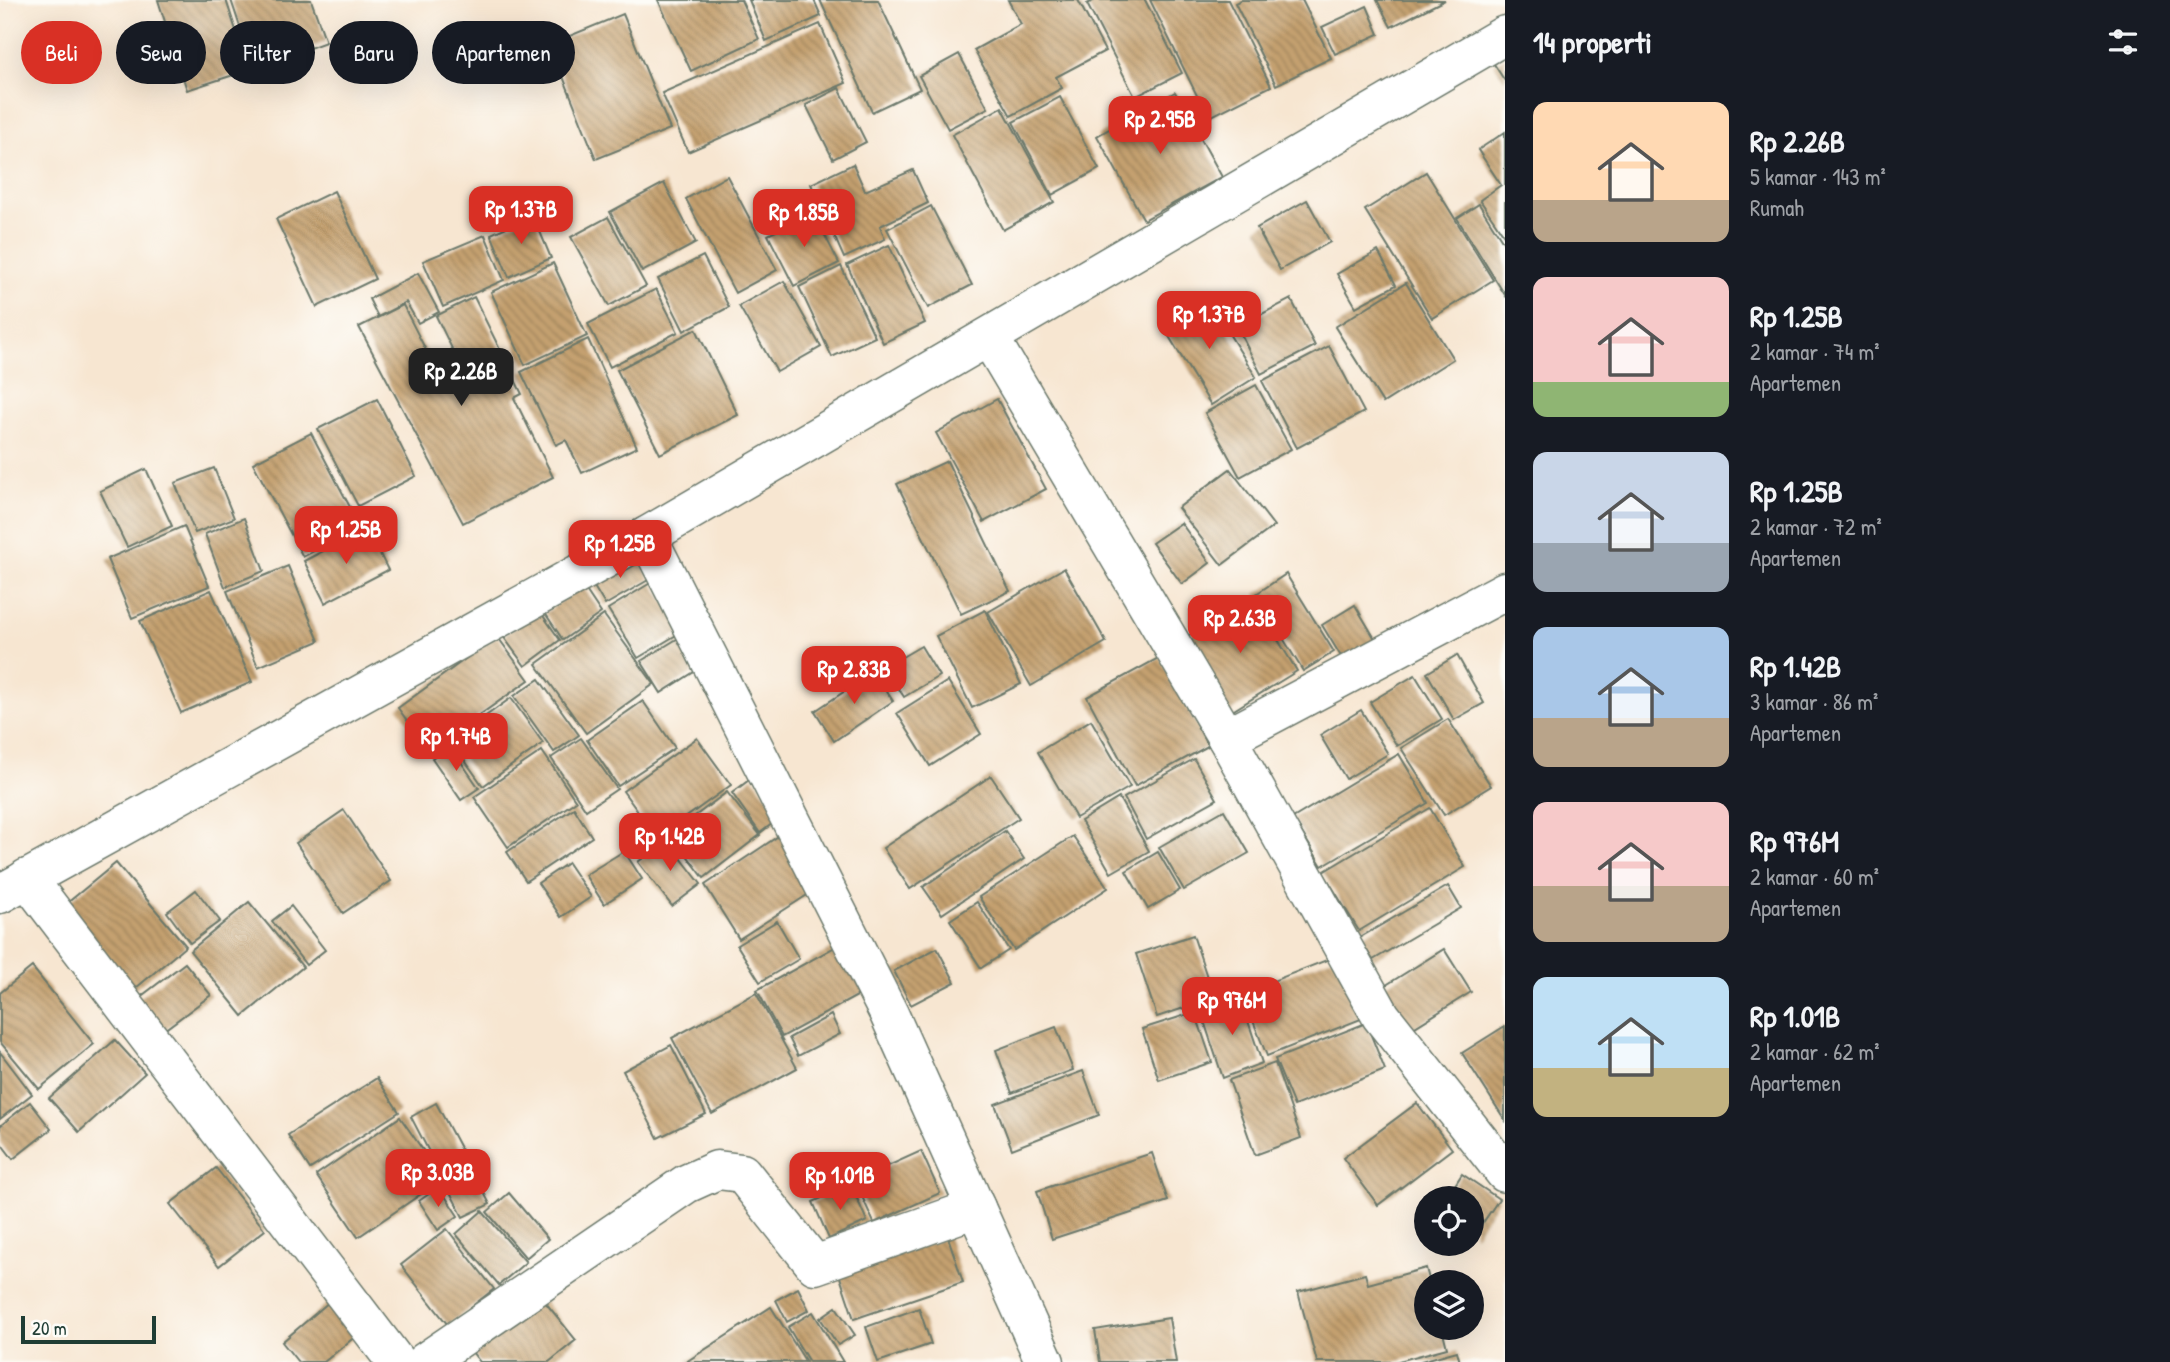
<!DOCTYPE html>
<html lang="id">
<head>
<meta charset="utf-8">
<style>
	:root { --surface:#171b24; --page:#20242c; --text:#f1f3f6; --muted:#9ea1a6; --accent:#d93025 }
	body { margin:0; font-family:"Patrick Hand",sans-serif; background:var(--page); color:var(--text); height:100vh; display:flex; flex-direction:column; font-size:26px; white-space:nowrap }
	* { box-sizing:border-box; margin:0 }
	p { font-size:23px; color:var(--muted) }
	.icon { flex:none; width:38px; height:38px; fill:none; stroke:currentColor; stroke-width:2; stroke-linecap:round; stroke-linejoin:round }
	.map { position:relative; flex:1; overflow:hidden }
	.side { display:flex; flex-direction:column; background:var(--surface); width:665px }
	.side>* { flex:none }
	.top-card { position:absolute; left:21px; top:21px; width:665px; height:63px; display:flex; gap:14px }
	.tools { position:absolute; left:1414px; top:1186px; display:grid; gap:14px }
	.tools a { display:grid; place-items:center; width:70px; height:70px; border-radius:50%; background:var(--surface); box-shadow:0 7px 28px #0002; font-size:35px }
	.scale { position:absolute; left:21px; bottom:18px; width:135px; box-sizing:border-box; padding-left:7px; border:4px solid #1f3d34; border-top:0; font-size:19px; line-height:24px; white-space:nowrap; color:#1f3d34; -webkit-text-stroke:5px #fdfcf7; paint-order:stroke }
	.price { position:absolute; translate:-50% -60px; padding:0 16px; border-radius:14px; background:var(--accent); color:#fff; font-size:23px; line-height:46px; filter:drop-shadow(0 2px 4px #0008) }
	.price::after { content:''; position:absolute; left:50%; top:42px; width:21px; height:16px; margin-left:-10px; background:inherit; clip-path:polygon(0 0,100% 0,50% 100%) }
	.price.selected { background:#222; color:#fff }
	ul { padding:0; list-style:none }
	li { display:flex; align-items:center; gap:21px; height:175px; padding:0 28px }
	li span { display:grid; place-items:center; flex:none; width:196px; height:140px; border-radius:14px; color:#555 }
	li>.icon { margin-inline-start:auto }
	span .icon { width:84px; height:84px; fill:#fffc; stroke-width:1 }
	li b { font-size:30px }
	h2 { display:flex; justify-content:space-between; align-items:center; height:84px; padding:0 28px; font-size:30px }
	.tag { padding:0 24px; border-radius:32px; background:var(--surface); box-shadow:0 7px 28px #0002; font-size:24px; line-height:63px }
	.tag.selected { background:var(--accent); color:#fff }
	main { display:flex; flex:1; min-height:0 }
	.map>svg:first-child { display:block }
	.building { fill:url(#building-back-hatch) }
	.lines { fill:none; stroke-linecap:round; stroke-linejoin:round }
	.street-casing { stroke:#6b786b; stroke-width:41 }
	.street { stroke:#fff; stroke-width:38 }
</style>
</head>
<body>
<main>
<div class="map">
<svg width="1505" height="1362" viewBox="0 0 1505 1362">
	<defs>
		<pattern id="building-back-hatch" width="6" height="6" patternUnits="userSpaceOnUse" patternTransform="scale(1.75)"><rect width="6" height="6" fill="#c4a06f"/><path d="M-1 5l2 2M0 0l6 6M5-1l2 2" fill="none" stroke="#9f845c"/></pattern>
	</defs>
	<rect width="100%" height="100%" fill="#fdfcf7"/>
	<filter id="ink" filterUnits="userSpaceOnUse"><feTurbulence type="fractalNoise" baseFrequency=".0143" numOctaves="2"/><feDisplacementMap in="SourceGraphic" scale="14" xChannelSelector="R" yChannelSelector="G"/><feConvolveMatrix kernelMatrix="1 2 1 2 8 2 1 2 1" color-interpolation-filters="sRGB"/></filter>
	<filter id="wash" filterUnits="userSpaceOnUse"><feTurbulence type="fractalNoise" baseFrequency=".00686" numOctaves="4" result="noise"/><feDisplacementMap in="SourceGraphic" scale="28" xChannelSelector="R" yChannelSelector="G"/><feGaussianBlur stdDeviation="1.57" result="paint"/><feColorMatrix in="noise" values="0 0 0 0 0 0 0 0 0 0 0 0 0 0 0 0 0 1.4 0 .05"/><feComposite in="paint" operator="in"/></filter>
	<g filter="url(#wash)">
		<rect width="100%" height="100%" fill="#f7e6d1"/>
		<g id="blocks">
			<!-- building -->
			<g class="building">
				<polygon points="158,0 226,0 249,70 187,90"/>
				<polygon points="231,0 311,0 326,42 254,68"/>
				<polygon points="658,0 741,0 759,39 691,71"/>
				<polygon points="749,0 814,0 821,16 766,41"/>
				<polygon points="820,0 878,0 920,89 872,112"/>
				<polygon points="1008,0 1078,0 1105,51 1056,77 1062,88 1011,116 974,50 1021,24"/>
				<polygon points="1095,0 1145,0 1182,73 1135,97 1087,4"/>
				<polygon points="1150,0 1228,0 1271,86 1208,118"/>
				<polygon points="1241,0 1302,0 1331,58 1276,85 1235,3"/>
				<polygon points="1377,0 1445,0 1391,27"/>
				<polygon points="1367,6 1379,34 1335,54 1322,27"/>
				<polygon points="623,14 670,129 596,159 550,44"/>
				<polygon points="820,24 846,83 688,152 662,93"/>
				<polygon points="959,54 988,108 948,129 919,76"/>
				<polygon points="1505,57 1505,81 1494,64"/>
				<polygon points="839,88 866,142 833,159 806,105"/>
				<polygon points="1175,92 1222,177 1144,220 1097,136"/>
				<polygon points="1060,97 1099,169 1052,195 1013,122"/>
				<polygon points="1002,107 1054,202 1003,230 952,135"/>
				<polygon points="1505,132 1505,237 1480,200 1501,185 1478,150"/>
				<polygon points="853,164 865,191 913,170 928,203 880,226 885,239 844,258 811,184"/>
				<polygon points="1426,172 1493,280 1432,318 1365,210"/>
				<polygon points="727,176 777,270 735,293 686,199"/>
				<polygon points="664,183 696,243 642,272 610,212"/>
				<polygon points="334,191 375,279 317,307 276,219"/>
				<polygon points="1307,200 1330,242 1280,270 1257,228"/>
				<polygon points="1479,204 1505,245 1505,295 1457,218"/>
				<polygon points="931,206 972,285 928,308 887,229"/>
				<polygon points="813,212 839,263 794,286 768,235"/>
				<polygon points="533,215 551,258 509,277 491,234"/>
				<polygon points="608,217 646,286 609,306 571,237"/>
				<polygon points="485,235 504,280 443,307 423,261"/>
				<polygon points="889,245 925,323 883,343 847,265"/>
				<polygon points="1378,251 1396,285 1356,307 1337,274"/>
				<polygon points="703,256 729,307 684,331 658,279"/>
				<polygon points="553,263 587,336 525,365 491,292"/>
				<polygon points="841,266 875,337 832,357 799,287"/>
				<polygon points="418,273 439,312 418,323 406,302 378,317 369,299"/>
				<polygon points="784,281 821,347 777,372 739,306"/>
				<polygon points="1406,283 1453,359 1383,403 1335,327"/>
				<polygon points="656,289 678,332 610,367 588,324"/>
				<polygon points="474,297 522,394 514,398 553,477 463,523 359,327 403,305 440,378 461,367 436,316"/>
				<polygon points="1206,297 1256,377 1211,405 1162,325"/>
				<polygon points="1291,299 1315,346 1261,374 1237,327"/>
				<polygon points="696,329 738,415 660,454 617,370"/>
				<polygon points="588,339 637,447 582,473 566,440 556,445 521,372"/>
				<polygon points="1329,346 1364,412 1297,448 1262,381"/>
				<polygon points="1256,385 1291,449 1240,477 1205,413"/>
				<polygon points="377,399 416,476 358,506 318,429"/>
				<polygon points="997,399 1046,489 984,522 936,433"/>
				<polygon points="311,433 360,526 303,557 253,463"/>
				<polygon points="947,461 1010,591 961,614 897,484"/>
				<polygon points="214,468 234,518 195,533 175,483"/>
				<polygon points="146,469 172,526 127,547 100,491"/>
				<polygon points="1230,469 1274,526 1222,565 1178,508"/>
				<polygon points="244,518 264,571 225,587 205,534"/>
				<polygon points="1181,523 1210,563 1182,584 1152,543"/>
				<polygon points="184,526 209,586 132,618 107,559"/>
				<polygon points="367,528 388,570 325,603 304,561"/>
				<polygon points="636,554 650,579 605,605 590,580"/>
				<polygon points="288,566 319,641 258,667 227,591"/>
				<polygon points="1064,568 1106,642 1031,686 988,612"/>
				<polygon points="1286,574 1334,652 1303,671 1256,594"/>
				<polygon points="652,582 683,631 638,658 608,609"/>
				<polygon points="583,586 601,613 563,640 545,613"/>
				<polygon points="211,590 252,682 181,713 140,621"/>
				<polygon points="1251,596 1297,671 1229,713 1183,639"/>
				<polygon points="1355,605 1381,649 1348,668 1322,625"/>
				<polygon points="539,610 560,640 525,666 503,636"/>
				<polygon points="985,610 1021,684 972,708 936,636"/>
				<polygon points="604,615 654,684 586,733 536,664"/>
				<polygon points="685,634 705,665 661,693 641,661"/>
				<polygon points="497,636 529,680 429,751 398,708"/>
				<polygon points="921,646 939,676 904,697 885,667"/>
				<polygon points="1457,655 1484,703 1454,720 1427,673"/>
				<polygon points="1160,657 1208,746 1135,786 1087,697"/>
				<polygon points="874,672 893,701 834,741 815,711"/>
				<polygon points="1415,675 1442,719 1397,746 1370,702"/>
				<polygon points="539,679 579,735 554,752 514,696"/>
				<polygon points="948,681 981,734 930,766 897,713"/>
				<polygon points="511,698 543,743 483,786 451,741"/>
				<polygon points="643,701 675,748 618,786 587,740"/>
				<polygon points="1361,710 1388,754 1346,779 1320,735"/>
				<polygon points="1448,719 1491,786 1444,815 1401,748"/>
				<polygon points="1091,720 1130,787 1076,818 1038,752"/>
				<polygon points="581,738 617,789 586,810 551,758"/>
				<polygon points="697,738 731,785 657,838 623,791"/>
				<polygon points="450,746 479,788 461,800 432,758"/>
				<polygon points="542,751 576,801 508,847 474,797"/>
				<polygon points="1399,754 1428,803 1322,866 1293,818"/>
				<polygon points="1194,759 1217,799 1146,839 1124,798"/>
				<polygon points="991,776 1019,818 910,889 883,848"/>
				<polygon points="753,777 782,816 760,833 732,793"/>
				<polygon points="727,792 760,835 704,878 671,834"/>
				<polygon points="1119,798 1149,851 1111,873 1081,821"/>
				<polygon points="574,808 592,837 526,881 507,852"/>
				<polygon points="1430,808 1465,867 1359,931 1323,872"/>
				<polygon points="344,810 391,881 343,913 296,843"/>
				<polygon points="1224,810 1249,853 1184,890 1159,847"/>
				<polygon points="1005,831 1024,859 942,914 923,887"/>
				<polygon points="783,833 818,888 739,939 705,885"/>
				<polygon points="1073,836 1108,888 1014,950 979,897"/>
				<polygon points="667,840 701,884 672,906 638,862"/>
				<polygon points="624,851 642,879 604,904 585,875"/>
				<polygon points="1158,852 1180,890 1148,909 1126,871"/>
				<polygon points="116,863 186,946 130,993 60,909"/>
				<polygon points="568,863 591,897 561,917 538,883"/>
				<polygon points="1448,886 1461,908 1373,960 1359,938"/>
				<polygon points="196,890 220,921 190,943 167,912"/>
				<polygon points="249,902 303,967 243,1016 190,951"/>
				<polygon points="977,902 1009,950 981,968 950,920"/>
				<polygon points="291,906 325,950 306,965 272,921"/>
				<polygon points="777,921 799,959 760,982 737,945"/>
				<polygon points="1193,935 1214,998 1157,1017 1136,954"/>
				<polygon points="842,943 868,990 782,1037 757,990"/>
				<polygon points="937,948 955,982 911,1005 894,971"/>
				<polygon points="1444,949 1471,992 1410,1030 1383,987"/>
				<polygon points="1337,956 1361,1019 1267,1056 1242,993"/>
				<polygon points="185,963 211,995 160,1033 135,1001"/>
				<polygon points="32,967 94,1044 39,1089 0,1042 0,993"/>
				<polygon points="756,993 797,1068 712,1114 672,1038"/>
				<polygon points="1240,997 1262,1063 1223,1078 1201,1012"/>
				<polygon points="1195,1012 1212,1062 1159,1080 1142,1029"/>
				<polygon points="831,1015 840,1034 798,1056 789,1038"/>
				<polygon points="1366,1023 1385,1070 1294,1106 1275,1059"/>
				<polygon points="1505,1026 1505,1120 1462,1053"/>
				<polygon points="1056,1027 1073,1070 1012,1093 996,1050"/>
				<polygon points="115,1040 145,1073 79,1132 49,1098"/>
				<polygon points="671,1045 706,1114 658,1138 623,1071"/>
				<polygon points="0,1052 32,1094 0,1119"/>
				<polygon points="1275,1063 1301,1138 1255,1155 1229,1080"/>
				<polygon points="1083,1071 1099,1115 1012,1149 995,1104"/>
				<polygon points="377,1078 399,1112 310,1169 288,1135"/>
				<polygon points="30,1102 51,1129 13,1159 0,1142 0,1126"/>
				<polygon points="436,1103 490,1204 463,1217 411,1117"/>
				<polygon points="1417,1103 1452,1149 1378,1205 1343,1158"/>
				<polygon points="400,1117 443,1179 358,1237 316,1175"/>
				<polygon points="921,1151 940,1193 874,1223 855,1181"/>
				<polygon points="1152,1153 1168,1201 1052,1239 1037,1191"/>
				<polygon points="216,1168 265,1230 219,1266 170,1204"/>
				<polygon points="1462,1174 1499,1199 1474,1236 1472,1199 1446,1199"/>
				<polygon points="851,1185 867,1221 829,1239 813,1202"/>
				<polygon points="439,1187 458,1216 438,1230 419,1201"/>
				<polygon points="509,1193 548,1239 526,1258 487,1212"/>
				<polygon points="482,1211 526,1262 499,1285 456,1234"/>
				<polygon points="447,1229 494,1289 448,1325 401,1265"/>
				<polygon points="948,1237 963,1282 854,1319 839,1274"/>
				<polygon points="1426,1268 1430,1283 1426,1283 1426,1328 1442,1328 1447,1348 1395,1362 1317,1362 1298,1292 1365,1274 1368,1284"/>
				<polygon points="798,1288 809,1310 787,1322 776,1300"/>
				<polygon points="537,1292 576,1340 549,1362 480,1362 468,1347"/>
				<polygon points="329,1302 357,1335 324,1362 298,1362 282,1342"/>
				<polygon points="771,1307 806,1362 686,1362"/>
				<polygon points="836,1307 855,1335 838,1345 820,1318"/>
				<polygon points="919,1308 931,1344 878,1362 866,1327"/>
				<polygon points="813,1312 843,1362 809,1362 788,1327"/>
				<polygon points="1169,1318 1176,1362 1100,1362 1095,1330"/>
				<polygon points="1457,1351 1460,1362 1421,1362 1421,1361"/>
			</g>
		</g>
	</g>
	<g filter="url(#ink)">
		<use href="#blocks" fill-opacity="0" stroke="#6b786b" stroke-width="2"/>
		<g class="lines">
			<!-- street casing -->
			<g class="street-casing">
				<g id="street">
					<polyline points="989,337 1227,738 1505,591"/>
					<polyline points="647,536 889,1014 1045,1362"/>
					<polyline points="1227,738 1381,1016 1505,1173"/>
					<polyline points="27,878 396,1362"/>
					<polyline points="0,894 647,536 1505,35"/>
					<polyline points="425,1362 686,1184 717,1170 742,1173 815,1265 976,1208"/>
				</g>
			</g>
			<!-- street -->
			<use href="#street" class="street"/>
		</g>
	</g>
</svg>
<div class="tools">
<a><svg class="icon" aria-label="locate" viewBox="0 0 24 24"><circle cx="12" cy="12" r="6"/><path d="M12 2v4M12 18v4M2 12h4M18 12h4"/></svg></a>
<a><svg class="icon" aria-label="layers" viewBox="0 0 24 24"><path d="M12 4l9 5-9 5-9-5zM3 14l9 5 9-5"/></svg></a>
</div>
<div class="scale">20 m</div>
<b class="price" style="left:1160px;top:156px">Rp 2.95B</b>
<b class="price" style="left:521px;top:246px">Rp 1.37B</b>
<b class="price" style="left:804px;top:249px">Rp 1.85B</b>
<b class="price" style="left:1209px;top:351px">Rp 1.37B</b>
<b class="price selected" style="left:461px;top:408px">Rp 2.26B</b>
<b class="price" style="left:346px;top:566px">Rp 1.25B</b>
<b class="price" style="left:620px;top:580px">Rp 1.25B</b>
<b class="price" style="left:1240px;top:655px">Rp 2.63B</b>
<b class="price" style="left:854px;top:706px">Rp 2.83B</b>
<b class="price" style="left:456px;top:773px">Rp 1.74B</b>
<b class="price" style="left:670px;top:873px">Rp 1.42B</b>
<b class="price" style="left:1232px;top:1037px">Rp 976M</b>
<b class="price" style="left:438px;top:1209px">Rp 3.03B</b>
<b class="price" style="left:840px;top:1212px">Rp 1.01B</b>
<div class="top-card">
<a class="tag selected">Beli</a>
<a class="tag">Sewa</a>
<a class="tag">Filter</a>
<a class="tag">Baru</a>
<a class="tag">Apartemen</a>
</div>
</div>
<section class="side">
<h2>14 properti<svg class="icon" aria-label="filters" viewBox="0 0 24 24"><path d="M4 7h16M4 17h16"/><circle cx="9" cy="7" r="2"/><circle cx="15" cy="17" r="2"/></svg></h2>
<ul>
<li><span style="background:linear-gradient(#ffd9b3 70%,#b9a48a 0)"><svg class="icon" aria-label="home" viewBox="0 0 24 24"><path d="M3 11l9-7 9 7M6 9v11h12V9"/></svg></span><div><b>Rp 2.26B</b><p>5 kamar · 143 m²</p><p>Rumah</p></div></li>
<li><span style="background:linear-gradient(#f6c9c9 75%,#8fb573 0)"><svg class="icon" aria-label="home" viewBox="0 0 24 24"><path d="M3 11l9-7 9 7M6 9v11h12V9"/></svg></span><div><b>Rp 1.25B</b><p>2 kamar · 74 m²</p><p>Apartemen</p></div></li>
<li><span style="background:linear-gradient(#c9d6e8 65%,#9aa5b1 0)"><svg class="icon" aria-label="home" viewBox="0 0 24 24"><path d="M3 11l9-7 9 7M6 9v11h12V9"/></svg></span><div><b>Rp 1.25B</b><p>2 kamar · 72 m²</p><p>Apartemen</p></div></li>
<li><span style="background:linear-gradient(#a9c7e8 65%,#b9a48a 0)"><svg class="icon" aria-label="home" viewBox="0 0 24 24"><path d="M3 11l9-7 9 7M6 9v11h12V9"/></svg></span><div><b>Rp 1.42B</b><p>3 kamar · 86 m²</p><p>Apartemen</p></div></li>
<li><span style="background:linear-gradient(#f6c9c9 60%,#b9a48a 0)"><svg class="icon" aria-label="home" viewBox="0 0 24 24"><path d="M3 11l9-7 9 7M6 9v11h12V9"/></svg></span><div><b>Rp 976M</b><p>2 kamar · 60 m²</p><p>Apartemen</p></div></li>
<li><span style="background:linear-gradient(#bfe0f5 65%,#c2b280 0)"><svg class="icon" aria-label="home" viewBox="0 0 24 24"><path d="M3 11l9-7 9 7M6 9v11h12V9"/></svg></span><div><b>Rp 1.01B</b><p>2 kamar · 62 m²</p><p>Apartemen</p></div></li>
</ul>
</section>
</main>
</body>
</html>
